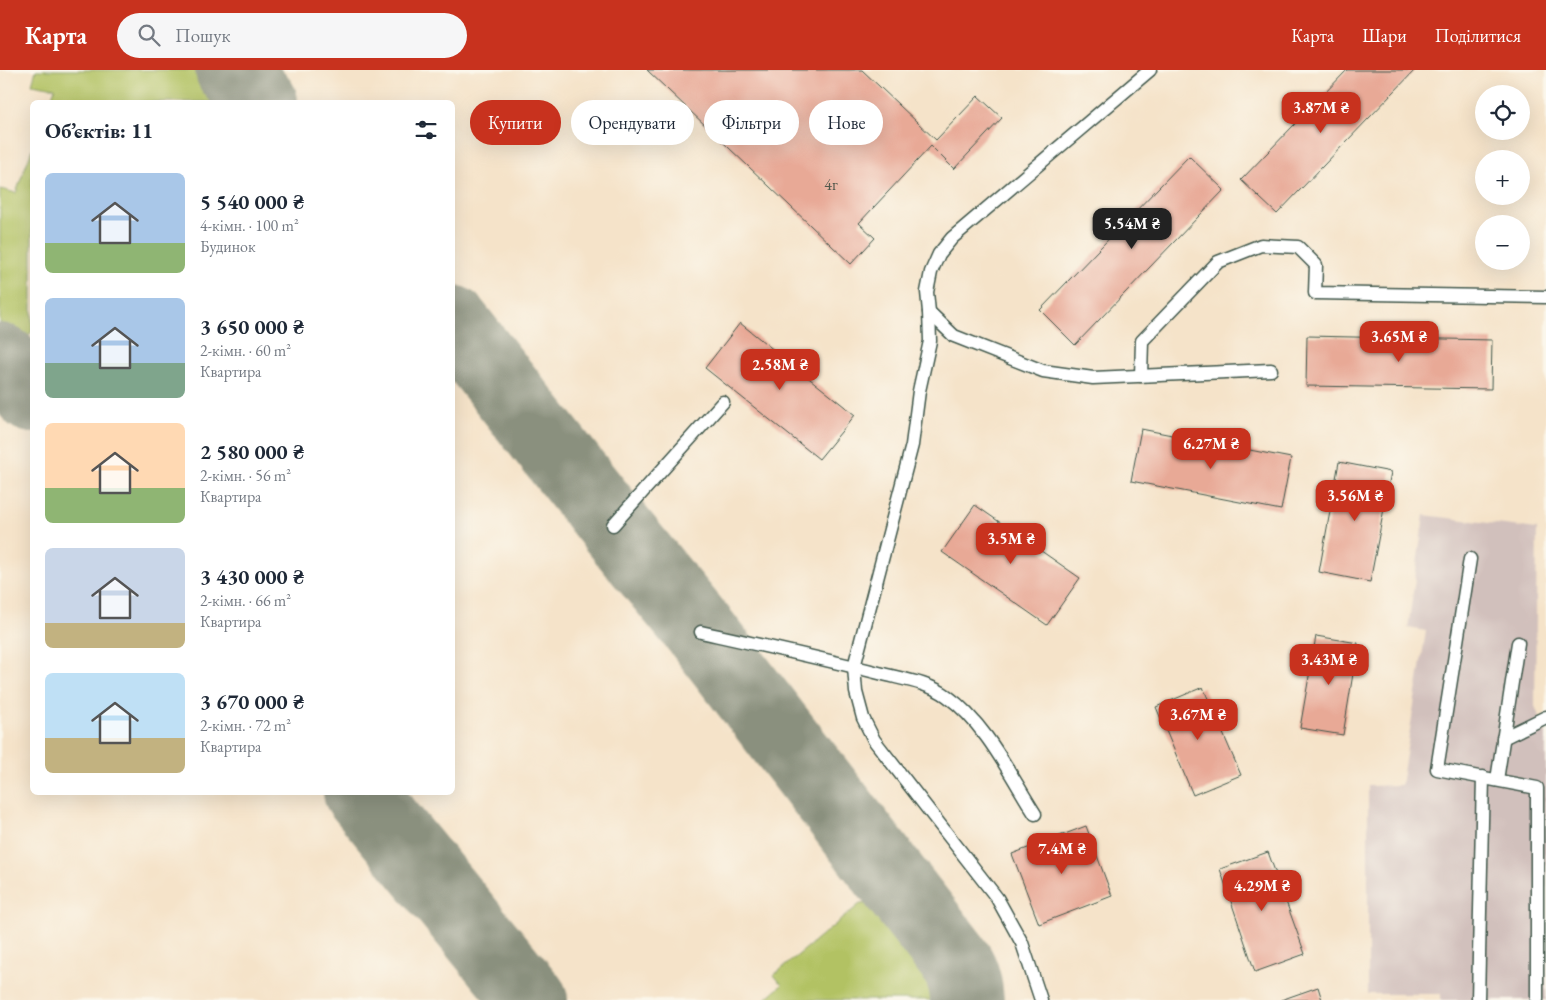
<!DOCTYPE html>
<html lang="uk">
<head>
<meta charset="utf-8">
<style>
	:root { --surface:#fff; --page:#f6f6f7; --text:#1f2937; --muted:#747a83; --accent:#c8321e }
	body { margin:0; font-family:"EB Garamond",serif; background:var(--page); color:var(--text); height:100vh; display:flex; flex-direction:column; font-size:19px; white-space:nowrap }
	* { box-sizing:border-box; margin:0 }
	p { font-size:16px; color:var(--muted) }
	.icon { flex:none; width:28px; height:28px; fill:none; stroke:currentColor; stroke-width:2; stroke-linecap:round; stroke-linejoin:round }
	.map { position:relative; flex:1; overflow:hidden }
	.details { position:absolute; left:30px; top:30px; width:425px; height:695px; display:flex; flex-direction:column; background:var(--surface); border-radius:8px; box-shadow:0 5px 20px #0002 }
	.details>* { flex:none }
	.hud { position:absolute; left:470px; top:30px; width:475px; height:45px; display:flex; gap:10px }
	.buttons { position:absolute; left:1475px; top:15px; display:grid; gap:10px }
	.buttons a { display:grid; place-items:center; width:55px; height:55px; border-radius:50%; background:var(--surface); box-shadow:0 5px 20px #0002; font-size:25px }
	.price { position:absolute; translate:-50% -42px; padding:0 11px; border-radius:10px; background:var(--accent); color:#fff; font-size:16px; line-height:32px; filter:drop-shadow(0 1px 2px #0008) }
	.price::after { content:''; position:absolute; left:50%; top:30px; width:15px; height:11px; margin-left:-8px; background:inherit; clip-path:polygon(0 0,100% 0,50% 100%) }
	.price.active { background:#222; color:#fff }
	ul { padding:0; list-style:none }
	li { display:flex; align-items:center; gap:15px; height:125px; padding:0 15px }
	li span { display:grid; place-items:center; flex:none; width:140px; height:100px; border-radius:8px; color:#555 }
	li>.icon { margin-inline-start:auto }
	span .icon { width:60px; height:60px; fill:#fffc; stroke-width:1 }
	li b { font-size:21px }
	h2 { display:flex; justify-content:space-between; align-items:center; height:60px; padding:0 15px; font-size:21px }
	.chip { padding:0 18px; border-radius:22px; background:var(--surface); box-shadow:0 5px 20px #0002; font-size:18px; line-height:45px }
	.chip.active { background:var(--accent); color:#fff }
	header { display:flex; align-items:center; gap:30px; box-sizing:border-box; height:70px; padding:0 25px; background:var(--accent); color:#fff }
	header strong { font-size:24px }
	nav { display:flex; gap:28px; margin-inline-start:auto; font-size:18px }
	.search { width:350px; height:45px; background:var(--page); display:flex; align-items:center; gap:12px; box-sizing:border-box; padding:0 18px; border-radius:28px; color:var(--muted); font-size:19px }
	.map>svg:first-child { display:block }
	.industrial { fill:#d1c0bc }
	.green { fill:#b2c264; stroke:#68804c }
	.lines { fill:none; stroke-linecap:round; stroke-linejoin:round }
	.taxiway { stroke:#8a907e; stroke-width:74 }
	.building { fill:#e8a996 }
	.lane-casing { stroke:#3f564a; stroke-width:15 }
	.lane { stroke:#fff; stroke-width:12 }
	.labels { text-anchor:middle; stroke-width:4; stroke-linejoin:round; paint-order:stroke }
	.number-label { font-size:16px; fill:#51584c }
</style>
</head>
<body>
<header>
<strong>Карта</strong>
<div class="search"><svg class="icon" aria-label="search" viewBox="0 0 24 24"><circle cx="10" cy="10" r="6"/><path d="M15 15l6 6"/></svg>Пошук</div>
<nav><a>Карта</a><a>Шари</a><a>Поділитися</a></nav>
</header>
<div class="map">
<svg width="1546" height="930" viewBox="0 0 1546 930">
	<rect width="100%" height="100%" fill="#fbf7ec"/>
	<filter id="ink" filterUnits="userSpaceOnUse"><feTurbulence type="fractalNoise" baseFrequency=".02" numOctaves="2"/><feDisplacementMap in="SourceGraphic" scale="10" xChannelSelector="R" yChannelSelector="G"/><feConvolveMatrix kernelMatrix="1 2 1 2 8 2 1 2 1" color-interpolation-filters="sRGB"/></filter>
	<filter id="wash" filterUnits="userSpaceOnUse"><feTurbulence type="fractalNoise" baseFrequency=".0096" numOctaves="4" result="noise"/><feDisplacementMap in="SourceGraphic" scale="20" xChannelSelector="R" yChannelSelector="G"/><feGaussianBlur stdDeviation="1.12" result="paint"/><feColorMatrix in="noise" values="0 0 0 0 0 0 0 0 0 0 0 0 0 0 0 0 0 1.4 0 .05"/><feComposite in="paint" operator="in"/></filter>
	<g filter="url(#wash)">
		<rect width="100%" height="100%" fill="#f5e3c9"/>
		<!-- industrial -->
		<polygon class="industrial" points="1424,445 1537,459 1535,636 1546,664 1546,930 1441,930 1441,924 1368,924 1368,716 1401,715 1426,561 1408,558"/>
		<!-- green -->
		<g class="green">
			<polygon points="36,0 197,0 225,32 50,32 55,18 32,14"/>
			<polygon points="32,79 32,262 20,272 7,262 0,260 0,119 16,123"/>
			<polygon points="882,833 935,900 944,930 764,930 782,915 774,905 860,834"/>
		</g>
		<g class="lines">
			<!-- taxiway -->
			<g class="taxiway">
				<polyline points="232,0 261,32"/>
				<path d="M452,252L613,455L701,562L944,876C960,896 965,904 967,930"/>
				<polyline points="0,290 6,294 32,326"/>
				<polyline points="360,722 531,930"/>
			</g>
		</g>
		<g id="blocks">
			<!-- building -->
			<g class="building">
				<polygon points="647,0 862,0 936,70 978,26 1002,48 954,99 931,76 859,153 875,168 851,194"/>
				<polygon points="1347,0 1415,0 1277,144 1241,110"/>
				<polygon points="1189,86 1224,120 1075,275 1040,240"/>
				<polygon points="740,253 855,345 819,389 705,298"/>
				<polygon points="1307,266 1492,270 1491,319 1306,316"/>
				<polygon points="1141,359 1291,388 1281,440 1131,411"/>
				<polygon points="1339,392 1391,402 1370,512 1319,502"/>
				<polygon points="975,435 1080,508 1047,555 942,482"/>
				<polygon points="1316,566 1358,573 1343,665 1300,658"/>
				<polygon points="1203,617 1241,705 1193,725 1156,637"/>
				<polygon points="1086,756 1112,826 1039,854 1012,784"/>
				<polygon points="1268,782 1305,884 1255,902 1220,799"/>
				<polygon points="1318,917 1322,930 1281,930"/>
			</g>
		</g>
	</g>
	<g filter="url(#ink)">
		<use href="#blocks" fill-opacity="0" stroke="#3f564a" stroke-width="1"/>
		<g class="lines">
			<!-- lane casing -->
			<g class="lane-casing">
				<g id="lane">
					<polyline points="929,242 954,266 1043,301 1093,308 1271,300"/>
					<polyline points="1141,306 1142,271 1218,192 1261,175 1298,177 1316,195 1315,223 1546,227"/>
					<polyline points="613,455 723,332"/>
					<polyline points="1470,489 1437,699 1537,718 1537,930"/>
					<path d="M701,562C760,575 820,588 879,603C901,609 928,612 947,626C986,654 1009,703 1035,744"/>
					<polyline points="1503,668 1546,647"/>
					<polyline points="1497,710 1518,573"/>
					<polyline points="1041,930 1022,873 997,828 874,670 863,648 856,622 854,597 912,375 919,321 930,271 929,242 927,222 931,202 939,184 952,168 1150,0"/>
					<polyline points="1478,930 1483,707"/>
				</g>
			</g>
			<!-- lane -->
			<use href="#lane" class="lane"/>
		</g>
	</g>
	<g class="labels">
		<!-- number labels -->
		<g class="number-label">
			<text x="831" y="120">4г</text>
		</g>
	</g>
</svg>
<div class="buttons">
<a><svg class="icon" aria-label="locate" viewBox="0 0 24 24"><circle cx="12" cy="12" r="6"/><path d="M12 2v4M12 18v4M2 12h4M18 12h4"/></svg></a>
<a>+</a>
<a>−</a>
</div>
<b class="price" style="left:1321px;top:64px">3.87M ₴</b>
<b class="price active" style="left:1132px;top:180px">5.54M ₴</b>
<b class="price" style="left:1399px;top:293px">3.65M ₴</b>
<b class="price" style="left:780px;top:321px">2.58M ₴</b>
<b class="price" style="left:1211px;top:400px">6.27M ₴</b>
<b class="price" style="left:1355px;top:452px">3.56M ₴</b>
<b class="price" style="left:1011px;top:495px">3.5M ₴</b>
<b class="price" style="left:1329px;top:616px">3.43M ₴</b>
<b class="price" style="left:1198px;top:671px">3.67M ₴</b>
<b class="price" style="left:1062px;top:805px">7.4M ₴</b>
<b class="price" style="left:1262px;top:842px">4.29M ₴</b>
<div class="hud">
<a class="chip active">Купити</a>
<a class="chip">Орендувати</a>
<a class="chip">Фільтри</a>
<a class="chip">Нове</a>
</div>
<section class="details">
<h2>Об’єктів: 11<svg class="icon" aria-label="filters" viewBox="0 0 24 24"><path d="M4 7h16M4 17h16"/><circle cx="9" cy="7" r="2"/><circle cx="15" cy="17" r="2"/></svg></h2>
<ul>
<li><span style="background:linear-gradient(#a9c7e8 70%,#8fb573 0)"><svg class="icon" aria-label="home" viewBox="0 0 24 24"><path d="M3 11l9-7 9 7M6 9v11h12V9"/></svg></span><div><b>5 540 000 ₴</b><p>4-кімн. · 100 m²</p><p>Будинок</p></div></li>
<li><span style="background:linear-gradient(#a9c7e8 65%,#7fa58c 0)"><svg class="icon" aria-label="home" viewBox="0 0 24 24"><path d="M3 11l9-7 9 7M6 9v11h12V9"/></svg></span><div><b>3 650 000 ₴</b><p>2-кімн. · 60 m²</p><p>Квартира</p></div></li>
<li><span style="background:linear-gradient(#ffd9b3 65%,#8fb573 0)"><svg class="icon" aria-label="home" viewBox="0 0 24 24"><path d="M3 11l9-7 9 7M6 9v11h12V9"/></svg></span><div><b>2 580 000 ₴</b><p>2-кімн. · 56 m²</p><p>Квартира</p></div></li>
<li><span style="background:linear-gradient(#c9d6e8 75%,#c2b280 0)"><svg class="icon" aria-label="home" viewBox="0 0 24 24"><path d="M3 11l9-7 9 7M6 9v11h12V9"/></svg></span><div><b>3 430 000 ₴</b><p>2-кімн. · 66 m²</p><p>Квартира</p></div></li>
<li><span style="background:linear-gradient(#bfe0f5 65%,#c2b280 0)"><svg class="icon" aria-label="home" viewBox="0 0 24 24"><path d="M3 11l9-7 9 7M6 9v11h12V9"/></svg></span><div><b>3 670 000 ₴</b><p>2-кімн. · 72 m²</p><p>Квартира</p></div></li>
</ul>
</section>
</div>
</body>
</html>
